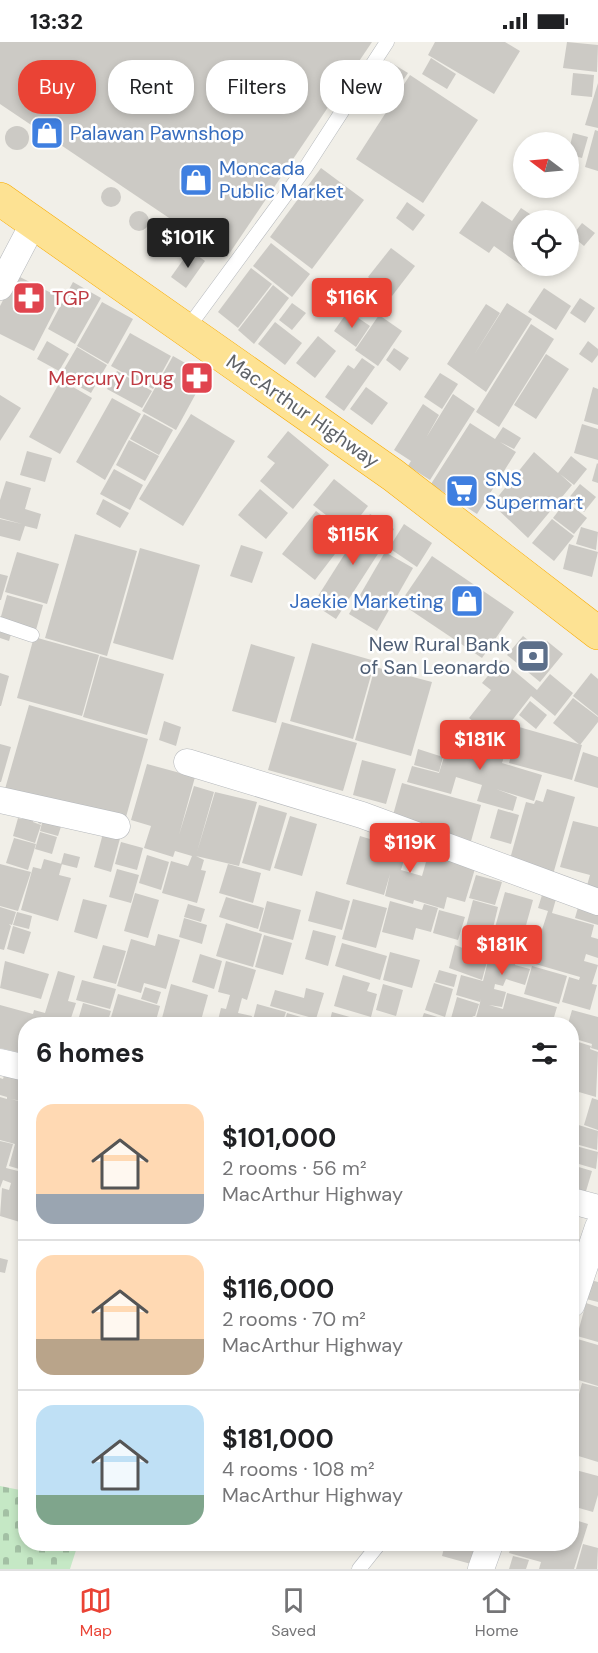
<!DOCTYPE html>
<html lang="en">
<head>
<meta charset="utf-8">
<style>
	:root { --surface:#fff; --page:#f6f6f6; --text:#202124; --muted:#757577; --line:#e0e0e0; --accent:#ea4335 }
	body { margin:0; font-family:"DM Sans",sans-serif; background:var(--page); color:var(--text); height:100vh; display:flex; flex-direction:column; font-size:22px; white-space:nowrap }
	* { box-sizing:border-box; margin:0 }
	p { font-size:20px; color:var(--muted) }
	.icon { flex:none; width:33px; height:33px; fill:none; stroke:currentColor; stroke-width:2; stroke-linecap:round; stroke-linejoin:round }
	.map { position:relative; flex:1; overflow:hidden }
	.side { position:absolute; left:18px; top:975px; width:561px; height:534px; display:flex; flex-direction:column; background:var(--surface); border-radius:24px; box-shadow:0 3px 9px #0003 }
	.side>* { flex:none }
	.guide { position:absolute; left:18px; top:18px; width:562px; height:54px; display:flex; gap:12px }
	.needle { width:39px; rotate:286deg }
	.tools { position:absolute; left:513px; top:90px; display:grid; gap:12px }
	.tools a { display:grid; place-items:center; width:66px; height:66px; border-radius:50%; background:var(--surface); box-shadow:0 3px 9px #0003; font-size:30px }
	.price { position:absolute; translate:-50% -51px; padding:0 14px; border-radius:6px; background:var(--accent); color:#fff; font-size:20px; line-height:39px; filter:drop-shadow(0 2px 3px #0008) }
	.price::after { content:''; position:absolute; left:50%; top:36px; width:18px; height:14px; margin-left:-9px; background:inherit; clip-path:polygon(0 0,100% 0,50% 100%) }
	.price.on { background:#222; color:#fff }
	ul { padding:0; list-style:none }
	li { display:flex; align-items:center; gap:18px; height:150px; padding:0 18px }
	li+li { border-top:2px solid var(--line) }
	li span { display:grid; place-items:center; flex:none; width:168px; height:120px; border-radius:18px; color:#555 }
	li>.icon { margin-inline-start:auto }
	span .icon { width:72px; height:72px; fill:#fffc; stroke-width:1 }
	li b { font-size:26px }
	h2 { display:flex; justify-content:space-between; align-items:center; height:72px; padding:0 18px; font-size:26px }
	.tag { padding:0 21px; border-radius:24px; background:var(--surface); box-shadow:0 3px 9px #0003; font-size:21px; line-height:54px }
	.tag.on { background:var(--accent); color:#fff }
	.status { display:flex; justify-content:space-between; align-items:center; height:42px; padding:0 30px; background:var(--surface); direction:ltr }
	.status svg { height:16px; fill:currentColor }
	.tabs { display:flex; justify-content:space-around; align-items:center; height:84px; border-top:2px solid var(--line); background:var(--surface); font-size:16px; color:var(--muted) }
	.tabs a { display:grid; justify-items:center; gap:3px }
	.tabs .on { color:var(--accent) }
	.map>svg:first-child { display:block }
	.cemetery { fill:url(#cemetery-stones) }
	.building { fill:#cccac5 }
	.lines { fill:none; stroke-linecap:round; stroke-linejoin:round }
	.lane-casing { stroke:#b5b8bc; stroke-width:15 }
	.street-casing { stroke:#b5b8bc; stroke-width:27 }
	.highway-casing { stroke:#f9ab00; stroke-width:34 }
	.lane { stroke:#fff; stroke-width:14 }
	.street { stroke:#fff; stroke-width:26 }
	.highway { stroke:#fde293; stroke-width:33 }
	.labels { text-anchor:middle; stroke-width:5; stroke-linejoin:round; paint-order:stroke }
	.shop-label { font-size:20px; fill:#366cbe; stroke:#fff; text-anchor:start }
	.health-label { font-size:20px; fill:#be3a42; stroke:#fff; text-anchor:start }
	.street-label { font-size:20px; fill:#5f6368; stroke:#fff }
	.service-label { font-size:20px; fill:#4e5e75; stroke:#fff; text-anchor:end }
</style>
</head>
<body>
<div class="status"><b>13:32</b><svg viewBox="0 0 49 12"><path d="M0 12V9h3v3zM5 12V6h3v6zM10 12V3h3v9zM15 12V0h3v12zM26 1h20v11H26zM47 4h2v5h-2z"/></svg></div>
<div class="map">
<svg width="598" height="1527" viewBox="0 0 598 1527">
	<defs>
		<pattern id="cemetery-stones" width="16" height="16" patternUnits="userSpaceOnUse" patternTransform="scale(1.5)"><rect width="16" height="16" fill="#c5e8c5"/><path d="M2 7V4a2 2 0 0 1 4 0v3zM10 15v-3a2 2 0 0 1 4 0v3z" fill="#a3c0a4"/></pattern>
	</defs>
	<rect width="100%" height="100%" fill="#f1efe8"/>
	<!-- cemetery -->
	<polygon class="cemetery" points="0,1444 25,1449 26,1502 78,1502 70,1527 0,1527"/>
	<!-- building -->
	<g class="building">
		<polygon points="0,0 372,0 227,215 0,62"/>
		<polygon points="435,0 505,0 520,9 494,52 428,13"/>
		<polygon points="567,0 598,3 597,30 563,26"/>
		<polygon points="431,16 456,32 447,47 422,32"/>
		<polygon points="390,20 408,31 384,66 367,55"/>
		<polygon points="573,31 594,33 592,55 571,53"/>
		<polygon points="410,33 478,78 423,161 356,117"/>
		<polygon points="598,41 598,86 585,83"/>
		<circle cx="17" cy="96" r="12"/>
		<polygon points="595,88 598,89 598,129 585,125"/>
		<polygon points="573,91 588,95 582,116 568,112"/>
		<polygon points="321,126 364,158 312,227 270,195"/>
		<circle cx="111" cy="155" r="10"/>
		<polygon points="482,159 512,179 521,166 539,178 524,178 524,224 532,224 529,229 494,204 489,211 459,191"/>
		<polygon points="407,160 425,173 413,189 396,176"/>
		<circle cx="139" cy="179" r="10"/>
		<polygon points="582,181 595,191 584,204 572,194"/>
		<circle cx="168" cy="197" r="10"/>
		<polygon points="271,201 310,232 292,255 253,224"/>
		<polygon points="391,206 415,224 392,254 368,235"/>
		<polygon points="190,208 205,219 186,246 171,235"/>
		<polygon points="251,226 272,242 238,286 218,270"/>
		<polygon points="16,233 61,256 34,309 0,292 0,264"/>
		<polygon points="73,240 101,256 75,302 48,287"/>
		<polygon points="273,243 289,256 254,302 238,288"/>
		<polygon points="544,246 571,264 556,288 528,270"/>
		<polygon points="580,256 595,266 585,281 570,271"/>
		<polygon points="102,260 133,277 108,322 77,304"/>
		<polygon points="292,261 306,271 292,288 279,278"/>
		<polygon points="507,261 532,277 486,350 447,322 486,262 500,271 474,313"/>
		<polygon points="348,269 370,284 356,305 334,289"/>
		<polygon points="379,273 402,289 378,324 355,308"/>
		<polygon points="275,280 302,301 285,323 258,302"/>
		<polygon points="531,282 554,297 499,385 476,370"/>
		<polygon points="130,291 171,314 153,347 111,324"/>
		<polygon points="318,294 336,309 315,336 296,321"/>
		<polygon points="47,299 69,312 59,329 37,317"/>
		<polygon points="588,299 598,307 598,313 592,321 579,312"/>
		<polygon points="77,305 107,323 91,351 60,334"/>
		<polygon points="394,306 409,316 400,329 386,318"/>
		<polygon points="546,312 569,327 536,377 514,363"/>
		<polygon points="173,314 206,333 176,388 142,369"/>
		<polygon points="362,316 375,325 344,369 325,355 348,323 354,327"/>
		<polygon points="117,329 152,349 142,366 107,347"/>
		<polygon points="440,331 458,342 442,367 424,355"/>
		<polygon points="61,338 92,356 60,412 29,395"/>
		<polygon points="366,345 388,361 372,383 350,367"/>
		<polygon points="593,345 598,347 598,383 584,379"/>
		<polygon points="453,352 475,367 430,438 408,424 411,419 394,408 423,362 439,373 426,396"/>
		<polygon points="0,353 21,366 0,399"/>
		<polygon points="112,356 141,372 105,438 76,420"/>
		<polygon points="144,372 173,388 159,413 130,397"/>
		<polygon points="191,372 235,399 183,484 139,457"/>
		<polygon points="470,381 495,397 503,385 521,396 514,407 500,400 516,410 477,472 431,442"/>
		<polygon points="582,382 598,387 598,418 574,411"/>
		<polygon points="288,389 329,423 293,467 260,439 275,421 267,415"/>
		<polygon points="129,398 159,414 145,439 116,423"/>
		<polygon points="27,409 52,416 45,440 20,433"/>
		<polygon points="534,410 558,431 571,414 587,427 574,443 560,432 572,443 528,496 492,462"/>
		<polygon points="597,421 598,422 598,441 592,439"/>
		<polygon points="114,427 143,443 130,468 100,452"/>
		<polygon points="334,437 368,464 348,490 313,463"/>
		<polygon points="6,439 31,446 25,467 41,472 37,487 25,484 20,499 0,494 0,477 22,482 0,476 0,458"/>
		<polygon points="580,442 596,455 584,470 568,457"/>
		<polygon points="260,447 288,471 266,497 238,473"/>
		<polygon points="103,457 129,471 120,486 96,472"/>
		<polygon points="566,459 587,476 574,492 553,476"/>
		<polygon points="316,469 348,495 315,538 282,512"/>
		<polygon points="370,472 394,487 336,577 313,562"/>
		<polygon points="552,477 574,494 554,519 532,501"/>
		<polygon points="404,482 432,501 417,525 389,506"/>
		<polygon points="581,485 598,490 596,508 576,502"/>
		<polygon points="75,492 137,509 107,614 45,596"/>
		<polygon points="569,502 598,510 592,535 563,527"/>
		<polygon points="241,503 263,510 252,541 230,534"/>
		<polygon points="140,506 200,523 173,618 113,601"/>
		<polygon points="17,510 59,522 47,562 5,550"/>
		<polygon points="385,510 413,526 377,589 349,572"/>
		<polygon points="432,514 514,570 482,616 400,561"/>
		<polygon points="0,532 8,534 1,558 0,558"/>
		<polygon points="7,553 43,563 36,588 0,578"/>
		<polygon points="0,586 12,589 9,599 0,596"/>
		<polygon points="523,594 540,608 547,599 563,612 540,640 507,613"/>
		<polygon points="34,595 99,613 82,674 17,656"/>
		<polygon points="312,601 375,619 353,697 290,679"/>
		<polygon points="251,602 295,615 276,681 232,669"/>
		<polygon points="100,614 164,632 147,693 83,675"/>
		<polygon points="501,618 537,648 550,632 573,651 555,674 531,654 497,698 469,676 491,648 482,641"/>
		<polygon points="375,625 432,640 411,714 355,698"/>
		<polygon points="0,631 9,634 1,664 0,664"/>
		<polygon points="591,631 598,637 598,674 573,654"/>
		<polygon points="573,656 598,675 598,680 580,703 553,681"/>
		<polygon points="530,659 547,673 536,687 519,673"/>
		<polygon points="29,663 148,697 124,782 5,747"/>
		<polygon points="164,679 181,685 176,704 159,698"/>
		<polygon points="282,680 357,701 343,749 268,728"/>
		<polygon points="519,685 582,703 572,738 509,721"/>
		<polygon points="453,686 508,702 502,721 542,733 534,759 496,747 517,755 513,769 477,759 482,743 456,735 451,752 407,740 412,724 439,731"/>
		<polygon points="0,702 11,705 1,740 0,740"/>
		<polygon points="418,707 443,715 439,730 414,723"/>
		<polygon points="583,710 598,715 598,746 574,739"/>
		<polygon points="362,718 396,727 386,762 353,753"/>
		<polygon points="147,722 195,735 179,793 194,744 214,750 197,810 215,750 257,760 239,824 196,814 204,818 201,828 206,829 197,861 162,851 171,819 188,824 192,814 175,809 173,815 144,806 151,784 131,778"/>
		<polygon points="402,741 481,763 470,803 436,793 439,786 393,773"/>
		<polygon points="547,747 575,755 552,836 508,824 526,760 534,762 536,758 543,760"/>
		<polygon points="259,763 287,771 270,829 242,821"/>
		<polygon points="26,764 37,767 33,780 41,783 35,801 13,794 18,776 22,777"/>
		<polygon points="498,767 519,773 511,802 490,796"/>
		<polygon points="42,769 64,775 58,794 40,789 43,777 41,782 38,781"/>
		<polygon points="290,774 317,782 302,834 274,826"/>
		<polygon points="573,779 598,785 598,851 586,847 590,833 560,825"/>
		<polygon points="105,784 122,789 111,830 94,825"/>
		<polygon points="40,790 57,795 52,812 35,807"/>
		<polygon points="360,794 407,808 401,828 422,834 430,806 477,820 465,860 447,855 444,867 414,858 413,862 385,854 390,832 384,853 346,842"/>
		<polygon points="14,796 36,802 28,828 6,821"/>
		<polygon points="121,800 143,806 137,828 115,822"/>
		<polygon points="64,811 80,815 77,826 61,822"/>
		<polygon points="147,813 169,820 161,848 139,841"/>
		<polygon points="44,817 62,822 59,833 71,836 58,879 21,868 33,825 41,827"/>
		<polygon points="0,822 31,830 18,869 0,864"/>
		<polygon points="228,822 261,831 253,861 219,851"/>
		<polygon points="117,827 139,833 131,861 109,855"/>
		<polygon points="476,833 502,840 495,863 469,856"/>
		<polygon points="316,849 350,859 342,888 308,879"/>
		<polygon points="505,850 533,858 515,923 530,927 525,943 506,937 503,944 495,942 494,947 506,950 502,965 489,963 503,967 507,951 557,965 552,982 508,982 498,979 497,982 457,982 450,980 457,955 479,962 475,974 472,974 476,976 481,957 480,960 456,953 461,933 483,939 489,915 487,914"/>
		<polygon points="135,851 159,858 148,896 124,889"/>
		<polygon points="542,853 556,857 552,871 594,883 591,895 598,897 598,916 586,912 584,919 598,923 592,942 597,943 590,968 562,960 569,935 579,938 580,935 518,917 526,887 541,891 548,869 538,866"/>
		<polygon points="226,855 264,866 258,887 219,875"/>
		<polygon points="83,857 107,863 97,897 74,890"/>
		<polygon points="353,857 387,866 376,906 342,897"/>
		<polygon points="473,858 498,865 488,907 462,900"/>
		<polygon points="580,858 598,863 598,883 575,876"/>
		<polygon points="267,859 301,868 293,898 259,889"/>
		<polygon points="390,859 422,868 424,862 438,866 431,890 416,886 413,898 382,890"/>
		<polygon points="188,862 205,867 201,880 184,875"/>
		<polygon points="0,865 16,870 12,883 9,882 11,884 4,908 0,907"/>
		<polygon points="439,868 465,875 458,898 433,891"/>
		<polygon points="17,870 32,874 29,887 13,883"/>
		<polygon points="184,876 207,883 202,902 179,895"/>
		<polygon points="226,881 262,892 253,925 216,914"/>
		<polygon points="13,884 31,890 24,912 7,907"/>
		<polygon points="313,888 336,894 328,924 305,917"/>
		<polygon points="158,892 180,898 166,947 144,941 141,951 117,944 131,897 155,904"/>
		<polygon points="264,893 292,901 283,933 255,925"/>
		<polygon points="342,901 387,914 380,938 335,924"/>
		<polygon points="103,903 126,909 116,942 93,936"/>
		<polygon points="455,903 488,916 482,938 449,926"/>
		<polygon points="390,910 420,918 412,946 383,938"/>
		<polygon points="200,912 222,919 214,947 192,940"/>
		<polygon points="5,919 49,932 41,957 0,946"/>
		<polygon points="226,919 256,928 247,958 242,956 238,971 252,974 250,982 217,982 221,966 226,967 230,953 218,950"/>
		<polygon points="532,924 567,934 559,962 524,952"/>
		<polygon points="439,928 457,933 454,945 435,940"/>
		<polygon points="58,929 75,934 68,959 76,961 69,982 45,975 43,982 26,982 26,1012 0,1006 0,963 33,972 34,968 45,971"/>
		<polygon points="343,933 370,941 367,949 377,952 371,975 334,964"/>
		<polygon points="82,938 116,947 110,967 76,958"/>
		<polygon points="434,941 453,947 445,975 425,968"/>
		<polygon points="171,942 208,953 200,982 161,980"/>
		<polygon points="383,942 403,948 396,974 376,968"/>
		<polygon points="145,945 161,950 157,962 141,957"/>
		<polygon points="306,946 324,951 316,977 270,964 275,948 304,956"/>
		<polygon points="118,952 160,964 155,982 109,982"/>
		<polygon points="83,961 111,969 107,982 77,982"/>
		<polygon points="257,962 286,970 282,982 252,982"/>
		<polygon points="572,968 598,975 598,1008 591,1006 592,1002 572,996 572,982 568,982"/>
		<polygon points="332,970 364,979 363,982 329,982"/>
		<polygon points="287,971 325,982 284,982"/>
		<polygon points="424,971 441,976 439,982 420,982"/>
		<polygon points="572,998 591,1004 590,1007 598,1010 596,1055 572,1048"/>
		<polygon points="6,1027 26,1035 26,1060 11,1057 26,1061 19,1088 21,1089 19,1097 26,1099 26,1129 9,1124 15,1102 0,1098 0,1055 7,1057 7,1055 0,1053 0,1036 3,1037"/>
		<polygon points="592,1056 598,1058 598,1088 584,1083"/>
		<polygon points="572,1081 598,1089 597,1108 572,1101"/>
		<polygon points="0,1099 13,1102 6,1126 26,1131 26,1172 23,1181 0,1174 2,1146 9,1148 11,1141 3,1138 0,1146"/>
		<polygon points="572,1103 598,1110 596,1127 572,1120"/>
		<polygon points="572,1123 592,1129 584,1156 572,1152"/>
		<polygon points="0,1216 8,1218 5,1231 0,1230"/>
		<polygon points="587,1237 598,1240 598,1260 582,1256"/>
		<polygon points="586,1261 598,1265 598,1300 577,1294"/>
		<polygon points="574,1296 598,1303 598,1344 572,1336 572,1306"/>
		<polygon points="582,1341 598,1345 598,1420 572,1412 572,1378"/>
		<polygon points="572,1427 598,1434 598,1453 593,1470 572,1464"/>
		<polygon points="572,1477 588,1482 574,1527 539,1527 541,1520 509,1511 512,1502 572,1502"/>
		<polygon points="152,1502 167,1502 165,1507 152,1504"/>
		<polygon points="445,1502 476,1502 471,1522 442,1514"/>
		<polygon points="583,1502 598,1506 597,1527 576,1527"/>
		<polygon points="513,1514 529,1518 526,1527 509,1527"/>
	</g>
	<g class="lines">
		<!-- lane casing -->
		<g class="lane-casing">
			<g id="lane">
				<polyline points="187,287 306,125 387,0"/>
				<polyline points="0,582 32,593"/>
				<polyline points="359,1527 379,1502"/>
			</g>
		</g>
		<!-- street casing -->
		<g class="street-casing">
			<g id="street">
				<polyline points="0,245 34,180"/>
				<polyline points="187,720 362,773 598,860"/>
				<polyline points="0,758 117,784"/>
				<polyline points="0,1020 26,1026"/>
				<polyline points="572,1159 598,1166"/>
				<polyline points="572,1262 598,1185"/>
				<polyline points="481,1527 490,1502"/>
			</g>
		</g>
		<!-- highway casing -->
		<g class="highway-casing">
			<polyline id="highway" points="0,157 393,433 598,591"/>
		</g>
		<!-- lane -->
		<use href="#lane" class="lane"/>
		<!-- street -->
		<use href="#street" class="street"/>
		<!-- highway -->
		<use href="#highway" class="highway"/>
	</g>
	<!-- icons -->
	<defs>
		<g id="shop-square" transform="scale(1.725)"><rect x="-9" y="-9" width="18" height="18" rx="4" fill="#3f7fe0" stroke="#fff"/><path d="M-5-2.5h2.3a2.7 3.5 0 0 1 5.4 0H5L5.5 6h-11ZM-1.5-2.5h3a1.5 2.3 0 0 0-3 0Z" fill="#fff"/></g>
		<g id="pharmacy-square" transform="scale(1.725)"><rect x="-9" y="-9" width="18" height="18" rx="4" fill="#e0444e" stroke="#fff"/><path d="M-2-6h4v4h4v4h-4v4h-4v-4h-4v-4h4Z" fill="#fff"/></g>
		<g id="supermarket-square" transform="scale(1.725)"><rect x="-9" y="-9" width="18" height="18" rx="4" fill="#3f7fe0" stroke="#fff"/><path d="M-6-5.5h2.5l.6 2H6L4.5 2H-2.5L-4.4-4H-6ZM-1.5 3.2a1.3 1.3 0 1 0 .1 0ZM3 3.2a1.3 1.3 0 1 0 .1 0Z" fill="#fff"/></g>
		<g id="bank-square" transform="scale(1.725)"><rect x="-9" y="-9" width="18" height="18" rx="4" fill="#5c6f8a" stroke="#fff"/><path d="M-6-4H6V4H-6ZM0-2.3a2.3 2.3 0 1 0 0 4.6a2.3 2.3 0 1 0 0-4.6Z" fill="#fff"/></g>
	</defs>
	<g fill-rule="evenodd">
		<use href="#shop-square" x="47" y="91"/>
		<use href="#shop-square" x="196" y="138"/>
		<use href="#pharmacy-square" x="29" y="256"/>
		<use href="#pharmacy-square" x="197" y="336"/>
		<use href="#supermarket-square" x="462" y="449"/>
		<use href="#shop-square" x="467" y="559"/>
		<use href="#bank-square" x="533" y="614"/>
	</g>
	<g class="labels">
		<!-- shop labels -->
		<g class="shop-label">
			<text x="70" y="98">Palawan Pawnshop</text>
			<text x="219" y="133">Moncada<tspan x="219" dy="23">Public Market</tspan></text>
			<text x="485" y="444">SNS<tspan x="485" dy="23">Supermart</tspan></text>
			<text x="444" y="566" text-anchor="end">Jaekie Marketing</text>
		</g>
		<!-- health labels -->
		<g class="health-label">
			<text x="52" y="263">TGP</text>
			<text x="174" y="343" text-anchor="end">Mercury Drug</text>
		</g>
		<!-- street labels -->
		<g class="street-label">
			<text transform="translate(303 369) rotate(35)" y="7">MacArthur Highway</text>
		</g>
		<!-- service labels -->
		<g class="service-label">
			<text x="510" y="609">New Rural Bank<tspan x="510" dy="23">of San Leonardo</tspan></text>
		</g>
	</g>
</svg>
<div class="tools">
<a><svg class="needle" viewBox="-14 -14 28 28"><path d="M0-13l5 13h-10z" fill="#e53935"/><path d="M0 13l5-13h-10z" fill="#757577"/></svg></a>
<a><svg class="icon" aria-label="locate" viewBox="0 0 24 24"><circle cx="12" cy="12" r="6"/><path d="M12 2v4M12 18v4M2 12h4M18 12h4"/></svg></a>
</div>
<b class="price on" style="left:188px;top:227px">$101K</b>
<b class="price" style="left:352px;top:287px">$116K</b>
<b class="price" style="left:353px;top:524px">$115K</b>
<b class="price" style="left:480px;top:729px">$181K</b>
<b class="price" style="left:410px;top:832px">$119K</b>
<b class="price" style="left:502px;top:934px">$181K</b>
<div class="guide">
<a class="tag on">Buy</a>
<a class="tag">Rent</a>
<a class="tag">Filters</a>
<a class="tag">New</a>
</div>
<section class="side">
<h2>6 homes<svg class="icon" aria-label="filters" viewBox="0 0 24 24"><path d="M4 7h16M4 17h16"/><circle cx="9" cy="7" r="2"/><circle cx="15" cy="17" r="2"/></svg></h2>
<ul>
<li><span style="background:linear-gradient(#ffd9b3 75%,#9aa5b1 0)"><svg class="icon" aria-label="home" viewBox="0 0 24 24"><path d="M3 11l9-7 9 7M6 9v11h12V9"/></svg></span><div><b>$101,000</b><p>2 rooms · 56 m²</p><p>MacArthur Highway</p></div></li>
<li><span style="background:linear-gradient(#ffd9b3 70%,#b9a48a 0)"><svg class="icon" aria-label="home" viewBox="0 0 24 24"><path d="M3 11l9-7 9 7M6 9v11h12V9"/></svg></span><div><b>$116,000</b><p>2 rooms · 70 m²</p><p>MacArthur Highway</p></div></li>
<li><span style="background:linear-gradient(#bfe0f5 75%,#7fa58c 0)"><svg class="icon" aria-label="home" viewBox="0 0 24 24"><path d="M3 11l9-7 9 7M6 9v11h12V9"/></svg></span><div><b>$181,000</b><p>4 rooms · 108 m²</p><p>MacArthur Highway</p></div></li>
</ul>
</section>
</div>
<nav class="tabs">
<a class="on"><svg class="icon" aria-label="map" viewBox="0 0 24 24"><path d="M3 6l6-2 6 2 6-2v14l-6 2-6-2-6 2zM9 4v14M15 6v14"/></svg>Map</a>
<a><svg class="icon" aria-label="saved" viewBox="0 0 24 24"><path d="M7 4h10v16l-5-4-5 4z"/></svg>Saved</a>
<a><svg class="icon" aria-label="home" viewBox="0 0 24 24"><path d="M3 11l9-7 9 7M6 9v11h12V9"/></svg>Home</a>
</nav>
</body>
</html>
